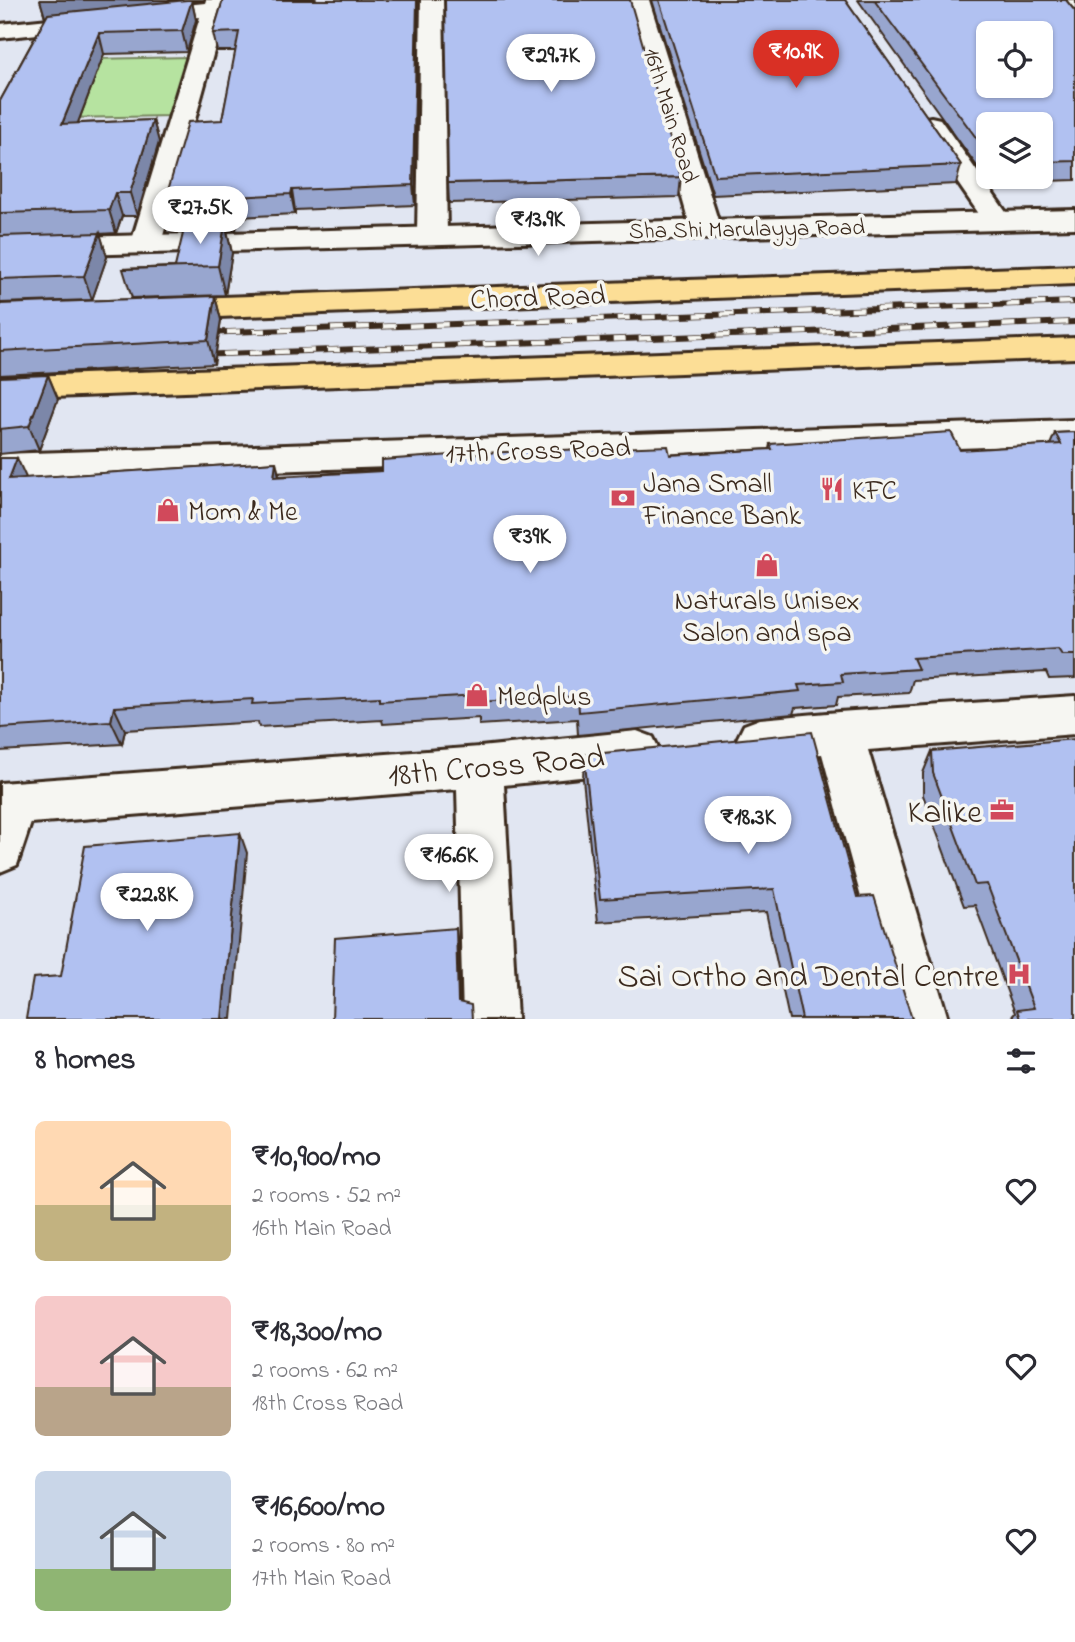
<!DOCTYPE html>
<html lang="en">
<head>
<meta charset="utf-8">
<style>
	:root { --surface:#fff; --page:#f7f7f7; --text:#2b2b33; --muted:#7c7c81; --accent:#d93025 }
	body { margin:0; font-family:"Indie Flower",sans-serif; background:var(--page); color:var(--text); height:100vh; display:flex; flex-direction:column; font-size:26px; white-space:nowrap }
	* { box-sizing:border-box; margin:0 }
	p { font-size:23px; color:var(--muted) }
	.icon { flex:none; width:38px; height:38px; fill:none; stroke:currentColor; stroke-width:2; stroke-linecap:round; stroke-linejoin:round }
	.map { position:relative; height:1019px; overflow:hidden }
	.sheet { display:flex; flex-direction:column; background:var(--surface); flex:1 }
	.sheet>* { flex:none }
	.controls { position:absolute; left:976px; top:21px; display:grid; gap:14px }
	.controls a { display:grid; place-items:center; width:77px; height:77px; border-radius:10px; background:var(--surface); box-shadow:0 2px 5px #0004; font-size:35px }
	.price { position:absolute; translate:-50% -60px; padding:0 16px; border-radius:24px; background:#fff; color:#222; font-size:23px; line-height:46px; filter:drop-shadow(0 2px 4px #0008) }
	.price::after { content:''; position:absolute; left:50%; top:42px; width:21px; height:16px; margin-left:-10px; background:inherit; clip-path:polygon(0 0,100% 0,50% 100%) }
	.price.on { background:var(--accent); color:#fff }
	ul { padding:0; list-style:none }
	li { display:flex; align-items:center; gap:21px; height:175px; padding:0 35px }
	li span { display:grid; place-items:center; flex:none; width:196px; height:140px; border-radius:10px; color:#555 }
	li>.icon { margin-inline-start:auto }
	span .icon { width:84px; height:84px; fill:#fffc; stroke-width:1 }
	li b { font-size:30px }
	h2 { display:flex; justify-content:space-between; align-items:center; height:84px; padding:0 35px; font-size:30px }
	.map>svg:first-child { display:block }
	.green { fill:#b6e3a0; stroke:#78865f; stroke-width:2 }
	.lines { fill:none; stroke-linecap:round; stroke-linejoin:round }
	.street-casing { stroke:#3b2a1e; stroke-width:6 }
	.secondary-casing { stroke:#3b2a1e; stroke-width:6 }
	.primary-casing { stroke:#3b2a1e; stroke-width:6 }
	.street { fill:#f6f6f2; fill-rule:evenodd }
	.secondary { fill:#f6f6f2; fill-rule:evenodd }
	.primary { fill:#fcde96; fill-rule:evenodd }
	.rail-casing { stroke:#3b2a1e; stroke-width:6 }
	.rail { stroke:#f6f6f2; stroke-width:4.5; stroke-dasharray:13; stroke-linecap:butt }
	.wall { fill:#98a6cf; stroke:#3b2a1e; stroke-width:2; fill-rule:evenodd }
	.shaded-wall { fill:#7c87a9; stroke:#3b2a1e; stroke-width:2 }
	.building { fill:#b1c1f1; stroke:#3b2a1e; stroke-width:2; fill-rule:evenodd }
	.labels { text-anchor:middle; stroke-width:7; stroke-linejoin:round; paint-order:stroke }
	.far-street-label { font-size:23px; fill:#3b2a1e; stroke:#f6f6f2 }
	.street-label { font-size:28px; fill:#3b2a1e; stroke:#f6f6f2 }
	.poi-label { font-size:28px; fill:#3b2a1e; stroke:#f6f6f2; text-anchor:start }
	.near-street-label { font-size:33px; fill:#3b2a1e; stroke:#f6f6f2 }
	.near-poi-label { font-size:33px; fill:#3b2a1e; stroke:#f6f6f2; text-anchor:end }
</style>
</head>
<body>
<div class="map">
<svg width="1075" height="1019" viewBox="0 0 1075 1019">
	<rect width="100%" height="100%" fill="#e1e6f2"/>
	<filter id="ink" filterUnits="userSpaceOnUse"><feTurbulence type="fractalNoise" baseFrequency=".0143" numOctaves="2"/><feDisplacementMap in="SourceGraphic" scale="14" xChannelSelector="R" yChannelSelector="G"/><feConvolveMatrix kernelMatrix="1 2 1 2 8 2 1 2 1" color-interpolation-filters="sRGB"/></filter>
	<g filter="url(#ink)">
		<!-- green -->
		<polygon class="green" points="190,57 171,116 66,118 93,59"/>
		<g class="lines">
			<!-- street casing -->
			<g class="street-casing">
				<g id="street">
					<polygon points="206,0 314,0 303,7 224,15 161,243 157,249 146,252 135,249 131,243 200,17 0,38 0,24 205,3"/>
					<polygon points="421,0 443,0 447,234 443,240 432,243 421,240 417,234"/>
					<polygon points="627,0 649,0 721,230 716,236 706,239 696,236 691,230"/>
					<polygon points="931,117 940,119 1008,215 1013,221 1008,227 998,230 988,227 918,125 922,119"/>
					<polygon points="1075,696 1075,734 868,750 948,1019 894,1019 822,754 760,759 744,753 737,739 744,725 760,719 839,712"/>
					<polygon points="637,731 653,737 660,751 653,765 637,771 504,785 517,1019 463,1019 457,789 31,823 17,865 0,872 0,783 480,747"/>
				</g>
			</g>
			<!-- secondary casing -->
			<g class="secondary-casing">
				<g id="secondary">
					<polygon points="1063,0 1075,0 1075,8 1067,6"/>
					<polygon points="1075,210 1075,228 0,257 0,239"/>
					<polygon points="1075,420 1075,444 0,480 0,454"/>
				</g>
			</g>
			<!-- primary casing -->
			<g class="primary-casing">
				<g id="primary">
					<polygon points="1075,266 1075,284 166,319 155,316 150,309 155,302 166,299"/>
					<polygon points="1075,338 1075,358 0,399 0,377"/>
				</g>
			</g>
			<!-- street -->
			<use href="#street" class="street"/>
			<!-- secondary -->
			<use href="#secondary" class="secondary"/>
			<!-- primary -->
			<use href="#primary" class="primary"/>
			<!-- rail casing -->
			<g class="rail-casing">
				<g id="rail">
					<polyline points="201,333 1075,302"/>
					<polyline points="197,355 1075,322"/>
				</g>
			</g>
			<!-- rail -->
			<use href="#rail" class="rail"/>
		</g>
		<!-- wall -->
		<g class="wall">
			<polygon points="40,0 204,0 192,2 196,20 187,52 104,54 78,123 153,120 159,142 137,216 122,216 116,233 100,234 107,257 92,300 0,303 0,101 46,17 45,17"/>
			<polygon points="223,0 418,0 415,205 295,210 295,214 238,217 236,230 227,230 232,253 225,295 132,298 123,269 175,267 196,225 193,213 172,214 167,194 222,120 236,51 217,51 213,33"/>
			<polygon points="652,0 845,0 961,165 956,184 713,195"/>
			<path d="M858,0H1066L1075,11V180L989,183ZM989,124H1041V177H989Z"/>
			<polygon points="681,177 679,197 449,203 448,183"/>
			<polygon points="215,296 221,320 214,364 0,375 0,304"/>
			<polygon points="48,375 58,399 39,450 0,454 0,377"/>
			<polygon points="1075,432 1075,678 1049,679 1046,672 913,680 909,693 838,697 836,705 795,708 793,714 578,735 577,719 479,725 479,718 383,724 382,720 259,727 258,722 125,730 122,744 0,751 0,458 26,478 276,462 279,476 769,449 770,444 960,450 1050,445 1055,433"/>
			<polygon points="932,751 1075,1019 1010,1019 1015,1013 975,905 964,906 923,795 923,773"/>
			<polygon points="584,755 857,897 912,1019 789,1019 766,912 598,922 583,779"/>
		</g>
		<!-- shaded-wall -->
		<g class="shaded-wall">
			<polygon points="40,0 204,0 192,2 196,20 187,52 182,31 191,2 45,17"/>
			<polygon points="417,0 418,0 415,205 413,185"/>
			<polygon points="99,33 104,54 69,146 62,124"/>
			<polygon points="153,120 159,142 137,216 130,193"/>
			<polygon points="292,190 295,210 295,214 291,194"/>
			<polygon points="115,193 122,216 116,233 109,210"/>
			<polygon points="234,197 238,217 236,230 231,210"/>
			<polygon points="225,224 232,253 225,295 218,266"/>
			<polygon points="100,233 107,257 92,300 84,276"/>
			<polygon points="215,296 221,320 214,364 208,340"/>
			<polygon points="48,375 58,399 39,450 29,426"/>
			<polygon points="17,458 28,482 9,479"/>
			<polygon points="276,462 281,486 274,477"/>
			<polygon points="114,707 125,730 122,744 111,721"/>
			<polygon points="240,833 247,853 232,1019 222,1019"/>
			<polygon points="456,928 458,946 460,1019 458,1002"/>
		</g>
		<!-- building -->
		<g class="building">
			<polygon points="187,0 192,0 182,31 99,33 62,124 153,120 130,193 115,193 109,210 0,213 0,101 48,14"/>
			<polygon points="223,0 417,0 413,185 292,190 291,194 234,197 231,210 192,211 197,193 167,194 188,122 222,120 239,32 213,33"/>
			<polygon points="445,0 630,0 681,177 448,183"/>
			<polygon points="659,0 845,0 961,165 715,176"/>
			<path d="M874,0H1066L1075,11V161L1041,162V124H989V155ZM989,33H1041V86H989Z"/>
			<polygon points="225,224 218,266 123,269 175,267 185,225"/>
			<polygon points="100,233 84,276 0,279 0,236"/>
			<polygon points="215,296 208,340 0,351 0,304"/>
			<polygon points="48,375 29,426 0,429 0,377"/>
			<polygon points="951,432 960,450 1061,444 1055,433 1075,432 1075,655 1062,655 1058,649 913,658 918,669 841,674 843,682 798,685 800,691 579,712 578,696 478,702 477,695 379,701 379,697 252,704 253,699 114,707 111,721 0,728 0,458 17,458 9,479 276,462 274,477 382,471 382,460 480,453 668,446 670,455 772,449 770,444"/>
			<polygon points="812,732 857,897 874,896 912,1019 802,1019 774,889 600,899 584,755"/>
			<polygon points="1075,739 1075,1019 1020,1019 1017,1010 1034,1008 987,884 975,885 933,773 932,751"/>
			<polygon points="240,833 222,1019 26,1019 33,978 61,976 85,846"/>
			<polygon points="456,928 458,1002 471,1005 472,1019 332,1019 335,938"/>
		</g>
	</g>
	<!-- icons -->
	<defs>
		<g id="restaurant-bare" transform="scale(1.89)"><path d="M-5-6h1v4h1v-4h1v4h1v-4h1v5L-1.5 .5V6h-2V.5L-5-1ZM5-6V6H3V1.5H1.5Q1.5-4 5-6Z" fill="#d1495b" stroke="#f6f6f2" stroke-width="2.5" paint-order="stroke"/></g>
		<g id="bank-bare" transform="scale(1.89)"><path d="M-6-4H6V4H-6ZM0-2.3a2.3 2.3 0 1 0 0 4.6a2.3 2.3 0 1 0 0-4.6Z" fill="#d1495b" stroke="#f6f6f2" stroke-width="2.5" paint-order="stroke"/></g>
		<g id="shop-bare" transform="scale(1.89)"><path d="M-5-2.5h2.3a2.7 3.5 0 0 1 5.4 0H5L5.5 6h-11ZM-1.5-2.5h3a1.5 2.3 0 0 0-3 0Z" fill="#d1495b" stroke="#f6f6f2" stroke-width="2.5" paint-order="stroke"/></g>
		<g id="office-bare" transform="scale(1.89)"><path d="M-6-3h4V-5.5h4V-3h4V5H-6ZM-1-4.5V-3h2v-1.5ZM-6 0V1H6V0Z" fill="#d1495b" stroke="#f6f6f2" stroke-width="2.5" paint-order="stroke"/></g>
		<g id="hospital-bare" transform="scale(1.89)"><path d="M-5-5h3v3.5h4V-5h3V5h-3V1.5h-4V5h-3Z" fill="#d1495b" stroke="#f6f6f2" stroke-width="2.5" paint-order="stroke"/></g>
	</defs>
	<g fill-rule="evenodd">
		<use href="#restaurant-bare" x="832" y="489"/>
		<use href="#bank-bare" x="623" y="498"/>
		<use href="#shop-bare" x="168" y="510"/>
		<use href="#shop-bare" x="767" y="565"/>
		<use href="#shop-bare" x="477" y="695"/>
		<use href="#office-bare" x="1002" y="810"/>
		<use href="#hospital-bare" x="1019" y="974"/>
	</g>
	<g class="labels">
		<!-- far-street labels -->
		<g class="far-street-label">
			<text transform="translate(672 115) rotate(73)" y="8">16th Main Road</text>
			<text transform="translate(747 228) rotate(-1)" y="8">Sha Shi Marulayya Road</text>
		</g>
		<!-- street labels -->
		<g class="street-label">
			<text transform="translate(538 296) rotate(-2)" y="10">Chord Road</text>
			<text transform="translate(538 449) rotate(-2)" y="10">17th Cross Road</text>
		</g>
		<!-- poi labels -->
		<g class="poi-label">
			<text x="643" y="492">Jana Small<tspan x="643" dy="32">Finance Bank</tspan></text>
			<text x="852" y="499">KFC</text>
			<text x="188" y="520">Mom &amp; Me</text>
			<text x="767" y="609" text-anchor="middle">Naturals Unisex<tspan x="767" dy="32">Salon and spa</tspan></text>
			<text x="497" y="705">Medplus</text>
		</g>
		<!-- near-street labels -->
		<g class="near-street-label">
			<text transform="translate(496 764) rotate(-5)" y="12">18th Cross Road</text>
		</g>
		<!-- near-poi labels -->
		<g class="near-poi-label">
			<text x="982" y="822">Kalike</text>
			<text x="999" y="986">Sai Ortho and Dental Centre</text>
		</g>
	</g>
</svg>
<div class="controls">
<a><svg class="icon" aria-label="locate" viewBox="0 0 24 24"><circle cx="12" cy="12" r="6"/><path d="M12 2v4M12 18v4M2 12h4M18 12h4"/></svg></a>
<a><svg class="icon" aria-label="layers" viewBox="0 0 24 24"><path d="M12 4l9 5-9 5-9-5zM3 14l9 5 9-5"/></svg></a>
</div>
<b class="price on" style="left:796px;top:90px">₹10.9K</b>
<b class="price" style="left:551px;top:94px">₹29.7K</b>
<b class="price" style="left:200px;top:246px">₹27.5K</b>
<b class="price" style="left:538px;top:258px">₹13.9K</b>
<b class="price" style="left:530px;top:575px">₹39K</b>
<b class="price" style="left:748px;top:856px">₹18.3K</b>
<b class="price" style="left:449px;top:894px">₹16.6K</b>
<b class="price" style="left:147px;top:933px">₹22.8K</b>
</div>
<section class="sheet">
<h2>8 homes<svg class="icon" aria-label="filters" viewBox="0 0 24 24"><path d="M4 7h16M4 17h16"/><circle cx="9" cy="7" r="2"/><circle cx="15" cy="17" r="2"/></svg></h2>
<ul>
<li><span style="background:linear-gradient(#ffd9b3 60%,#c2b280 0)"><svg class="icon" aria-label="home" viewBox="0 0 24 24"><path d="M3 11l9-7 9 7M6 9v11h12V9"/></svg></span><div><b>₹10,900/mo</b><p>2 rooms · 52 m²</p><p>16th Main Road</p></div><svg class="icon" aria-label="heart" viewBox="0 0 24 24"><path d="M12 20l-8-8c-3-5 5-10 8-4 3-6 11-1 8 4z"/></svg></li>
<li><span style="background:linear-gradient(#f6c9c9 65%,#b9a48a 0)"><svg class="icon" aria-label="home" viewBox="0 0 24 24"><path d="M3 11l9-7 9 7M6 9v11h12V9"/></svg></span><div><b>₹18,300/mo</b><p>2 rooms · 62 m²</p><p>18th Cross Road</p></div><svg class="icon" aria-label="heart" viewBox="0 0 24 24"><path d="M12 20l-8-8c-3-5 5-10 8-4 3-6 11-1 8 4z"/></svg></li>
<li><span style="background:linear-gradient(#c9d6e8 70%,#8fb573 0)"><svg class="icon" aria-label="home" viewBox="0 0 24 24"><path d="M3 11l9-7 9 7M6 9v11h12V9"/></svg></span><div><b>₹16,600/mo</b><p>2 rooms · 80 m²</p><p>17th Main Road</p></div><svg class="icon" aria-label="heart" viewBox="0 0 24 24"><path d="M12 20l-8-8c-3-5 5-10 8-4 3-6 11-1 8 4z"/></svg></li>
</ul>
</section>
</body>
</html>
